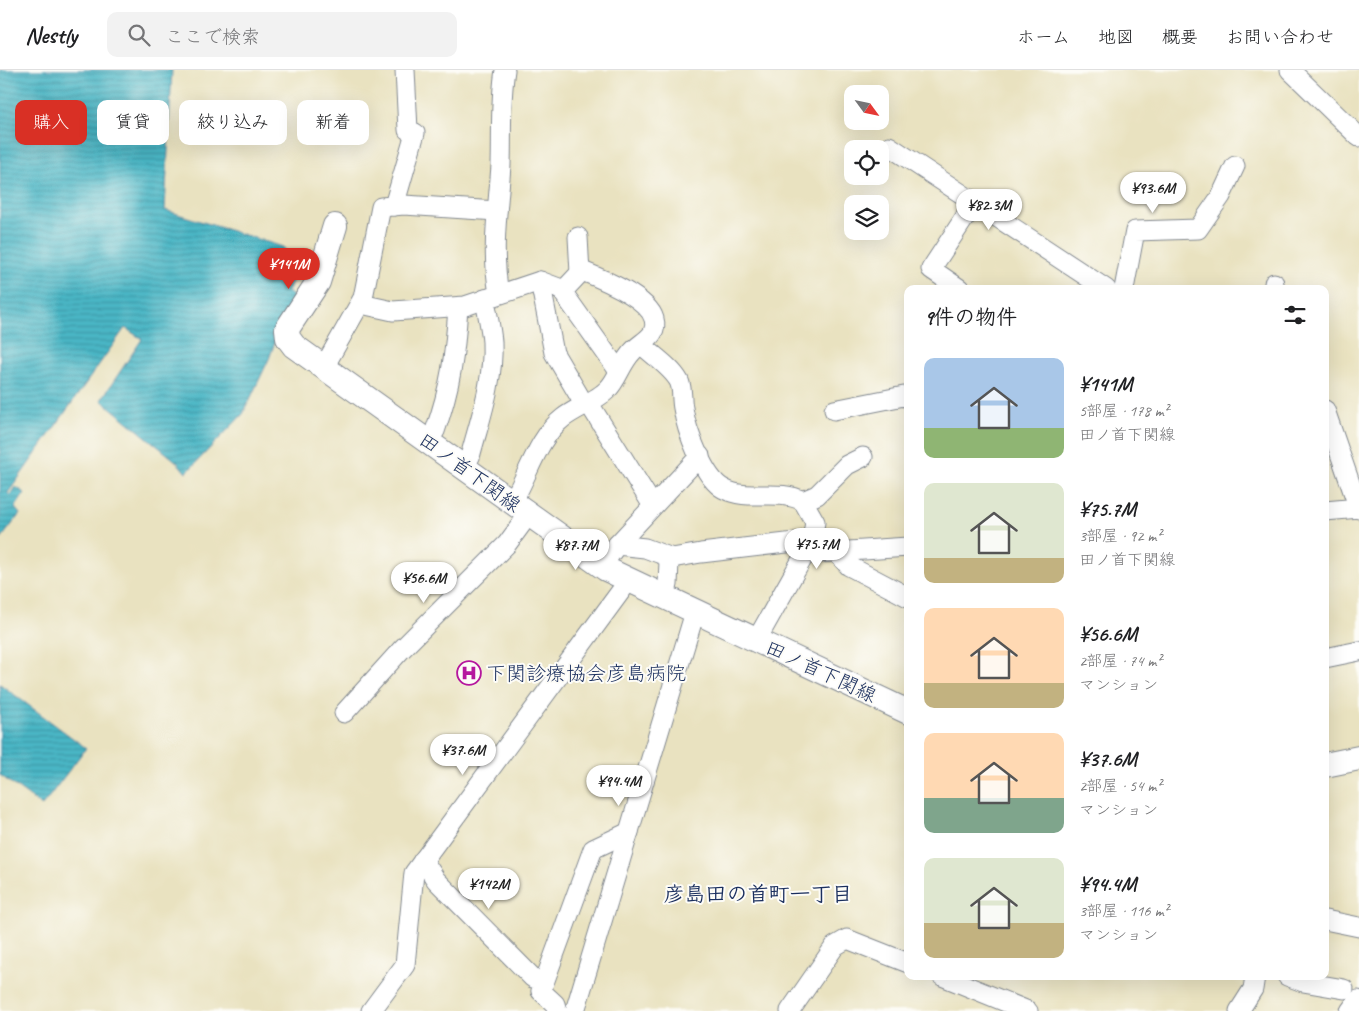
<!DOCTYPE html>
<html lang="ja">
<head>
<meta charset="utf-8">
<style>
	:root { --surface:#fff; --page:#f2f2f2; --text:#202124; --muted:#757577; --line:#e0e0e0; --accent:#d93025 }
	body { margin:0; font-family:Caveat,"Klee One",sans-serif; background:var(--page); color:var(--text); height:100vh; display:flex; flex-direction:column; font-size:19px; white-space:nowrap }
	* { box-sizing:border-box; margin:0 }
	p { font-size:16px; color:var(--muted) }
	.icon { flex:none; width:28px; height:28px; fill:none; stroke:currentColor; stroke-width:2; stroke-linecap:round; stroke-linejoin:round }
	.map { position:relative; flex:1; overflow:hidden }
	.side { position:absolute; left:904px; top:215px; width:425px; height:695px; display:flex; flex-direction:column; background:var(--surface); border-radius:10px; box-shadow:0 5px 20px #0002 }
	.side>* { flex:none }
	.banner { position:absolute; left:15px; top:30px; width:475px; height:45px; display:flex; gap:10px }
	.needle { width:32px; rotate:123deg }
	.buttons { position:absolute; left:844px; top:15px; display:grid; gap:10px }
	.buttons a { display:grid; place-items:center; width:45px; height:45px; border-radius:10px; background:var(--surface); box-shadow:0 5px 20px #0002; font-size:25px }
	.price { position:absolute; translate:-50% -42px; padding:0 11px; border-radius:18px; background:#fff; color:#222; font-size:16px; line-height:32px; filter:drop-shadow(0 1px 2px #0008) }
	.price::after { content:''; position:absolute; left:50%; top:30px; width:15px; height:11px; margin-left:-8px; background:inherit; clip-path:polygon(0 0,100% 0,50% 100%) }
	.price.active { background:var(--accent); color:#fff }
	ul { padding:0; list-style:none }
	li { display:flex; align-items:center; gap:15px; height:125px; padding:0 20px }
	li span { display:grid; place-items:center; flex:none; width:140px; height:100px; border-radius:10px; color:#555 }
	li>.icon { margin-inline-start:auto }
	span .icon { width:60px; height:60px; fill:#fffc; stroke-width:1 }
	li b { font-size:21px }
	h2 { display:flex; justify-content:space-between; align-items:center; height:60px; padding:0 20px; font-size:21px }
	.pill { padding:0 18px; border-radius:10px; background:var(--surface); box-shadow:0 5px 20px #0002; font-size:18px; line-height:45px }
	.pill.active { background:var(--accent); color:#fff }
	header { display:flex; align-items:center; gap:30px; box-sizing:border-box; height:70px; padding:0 25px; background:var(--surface); border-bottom:1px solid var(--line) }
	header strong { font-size:24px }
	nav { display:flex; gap:28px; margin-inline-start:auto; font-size:18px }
	.search { width:350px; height:45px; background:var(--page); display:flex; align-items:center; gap:12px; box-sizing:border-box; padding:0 18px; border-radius:10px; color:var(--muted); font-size:19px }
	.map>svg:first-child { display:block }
	.water { fill:url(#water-rules); stroke:#327292 }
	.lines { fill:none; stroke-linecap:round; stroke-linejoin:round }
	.minor-casing { stroke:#82888f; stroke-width:21 }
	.major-casing { stroke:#82888f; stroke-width:26 }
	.minor { stroke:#fff; stroke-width:19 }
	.major { stroke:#fff; stroke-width:24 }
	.labels { text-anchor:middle; stroke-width:4; stroke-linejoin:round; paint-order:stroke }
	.street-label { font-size:20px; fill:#1b2f5e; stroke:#fdfcf7 }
	.poi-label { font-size:20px; fill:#1b2f5e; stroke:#fdfcf7; text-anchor:start }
	.neighbourhood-label { font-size:21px; font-weight:bold; fill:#1b2f5e; stroke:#fdfcf7 }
</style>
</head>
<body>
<header>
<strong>Nestly</strong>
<div class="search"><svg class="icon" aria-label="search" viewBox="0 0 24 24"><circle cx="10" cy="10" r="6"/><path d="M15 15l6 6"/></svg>ここで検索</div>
<nav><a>ホーム</a><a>地図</a><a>概要</a><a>お問い合わせ</a></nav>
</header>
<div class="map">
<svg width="1359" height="941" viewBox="0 0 1359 941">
	<defs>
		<pattern id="water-rules" width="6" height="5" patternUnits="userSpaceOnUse" patternTransform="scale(1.25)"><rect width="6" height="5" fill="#49b6c5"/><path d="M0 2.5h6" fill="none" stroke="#3c94a3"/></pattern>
	</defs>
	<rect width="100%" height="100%" fill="#fdfcf7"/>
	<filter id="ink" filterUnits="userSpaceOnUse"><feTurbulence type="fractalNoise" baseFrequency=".02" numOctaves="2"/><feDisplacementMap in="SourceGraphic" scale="10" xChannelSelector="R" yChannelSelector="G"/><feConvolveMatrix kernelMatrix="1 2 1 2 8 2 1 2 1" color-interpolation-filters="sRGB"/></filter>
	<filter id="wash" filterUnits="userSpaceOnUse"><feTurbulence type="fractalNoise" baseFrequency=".0096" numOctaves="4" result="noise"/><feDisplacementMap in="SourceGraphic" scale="20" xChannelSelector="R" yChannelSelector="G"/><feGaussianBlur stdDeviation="1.12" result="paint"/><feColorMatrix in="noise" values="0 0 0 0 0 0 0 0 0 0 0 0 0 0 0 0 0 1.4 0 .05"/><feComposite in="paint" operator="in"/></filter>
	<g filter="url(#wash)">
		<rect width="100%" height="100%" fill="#e9e2c0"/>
		<!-- water -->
		<g class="water">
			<polygon points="0,0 172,0 165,140 283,177 286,181 293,209 288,222 298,230 280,258 269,289 243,344 186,403 177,392 101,330 142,269 125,258 8,423 10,426 16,417 25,423 15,438 20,444 0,470"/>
			<polygon points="0,614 86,678 42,736 0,705"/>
		</g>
	</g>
	<g filter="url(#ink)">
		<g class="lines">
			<!-- minor casing -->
			<g class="minor-casing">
				<g id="minor">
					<polyline points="1290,0 1359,67"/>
					<polyline points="889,76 1106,219"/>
					<polyline points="394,136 415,63 408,60 405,0"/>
					<polyline points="540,211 554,283 584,334"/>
					<polyline points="1274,213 1274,219"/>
					<polyline points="960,219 931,199 975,132"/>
					<polyline points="1124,219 1135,161 1198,159 1221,126 1235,96"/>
					<polyline points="564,220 564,224 618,300"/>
					<path d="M499,224C491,178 498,141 501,95C502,63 500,31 505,0"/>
					<polyline points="361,234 393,241 465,236 540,211 564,220 580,203 578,167"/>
					<path d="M643,273V276C654,286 672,298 679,311C683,319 681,329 683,338C686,359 704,409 724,419C748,432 778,418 803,431"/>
					<polyline points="324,297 363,228 381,137 404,135 497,141"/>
					<polyline points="588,332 653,436"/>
					<polyline points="834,340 904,326 908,328"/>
					<polyline points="1325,340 1359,439"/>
					<path d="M435,361C451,316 455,284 458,237"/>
					<path d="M470,387C480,349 494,311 492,272C491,258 487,243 485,229"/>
					<path d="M518,421C531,396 541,365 563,348C576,338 598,330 608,319C618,309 621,293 633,281C642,271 659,266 654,249C648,227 600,208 580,200"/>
					<polyline points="1325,441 1359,438"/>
					<polyline points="617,475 645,478 672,488"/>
					<polyline points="836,482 849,496 908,527"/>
					<polyline points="609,486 617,475 700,386"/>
					<polyline points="668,515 669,491 672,488 701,483 812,470 815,452 803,431 817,425 847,395 863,387"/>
					<polyline points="756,571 805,484 908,477"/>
					<polyline points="1325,588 1359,581"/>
					<polyline points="344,643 401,580 507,474 529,444"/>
					<polyline points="423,790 436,810 533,908"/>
					<polyline points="1325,850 1359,857"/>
					<polyline points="942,906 1028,941"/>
					<polyline points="1287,906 1303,912 1344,919"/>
					<polyline points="371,941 405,895 414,803 629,510"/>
					<polyline points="557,941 555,934 541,921 593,779 629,762"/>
					<polyline points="575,941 695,542"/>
					<polyline points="790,941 835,876 847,869 908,893"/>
					<polyline points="1239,941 1253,919 1255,906"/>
					<polyline points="1350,941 1358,930"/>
				</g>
			</g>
			<!-- major casing -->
			<g class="major-casing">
				<g id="major">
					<polyline points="335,156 318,212 287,259 288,268 294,276 606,499 908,642"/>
					<polyline points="1325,695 1359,688"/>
				</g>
			</g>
			<!-- minor -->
			<use href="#minor" class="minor"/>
			<!-- major -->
			<use href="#major" class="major"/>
		</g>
	</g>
	<!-- icons -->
	<defs>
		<g id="hospital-ring" transform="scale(1.25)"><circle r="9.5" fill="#fdfcf7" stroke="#b5179e" stroke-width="1.5"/><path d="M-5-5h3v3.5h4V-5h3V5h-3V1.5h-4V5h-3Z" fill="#b5179e"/></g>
	</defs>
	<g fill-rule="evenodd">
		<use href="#hospital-ring" x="469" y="603"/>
	</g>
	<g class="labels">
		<!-- street labels -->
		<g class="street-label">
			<text transform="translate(470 402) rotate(36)" y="7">田ノ首下関線</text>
			<text transform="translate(821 601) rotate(25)" y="7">田ノ首下関線</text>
		</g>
		<!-- poi labels -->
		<g class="poi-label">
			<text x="486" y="610">下関診療協会彦島病院</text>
		</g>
		<!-- neighbourhood labels -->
		<g class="neighbourhood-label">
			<text x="758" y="831">彦島田の首町一丁目</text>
		</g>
	</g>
</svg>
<div class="buttons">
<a><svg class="needle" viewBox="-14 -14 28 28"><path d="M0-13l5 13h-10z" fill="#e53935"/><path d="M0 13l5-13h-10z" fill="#757577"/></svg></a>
<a><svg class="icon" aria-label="locate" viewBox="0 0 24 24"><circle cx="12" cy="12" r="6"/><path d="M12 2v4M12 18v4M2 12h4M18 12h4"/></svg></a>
<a><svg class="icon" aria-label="layers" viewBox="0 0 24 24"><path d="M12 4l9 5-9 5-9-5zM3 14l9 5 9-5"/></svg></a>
</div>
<b class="price" style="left:1153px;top:144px">¥93.6M</b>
<b class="price" style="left:989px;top:161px">¥82.3M</b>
<b class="price active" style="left:289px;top:220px">¥141M</b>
<b class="price" style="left:817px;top:500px">¥75.7M</b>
<b class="price" style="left:576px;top:501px">¥87.7M</b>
<b class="price" style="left:424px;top:534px">¥56.6M</b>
<b class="price" style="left:463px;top:706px">¥37.6M</b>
<b class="price" style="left:619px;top:737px">¥94.4M</b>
<b class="price" style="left:489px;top:840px">¥142M</b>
<div class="banner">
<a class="pill active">購入</a>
<a class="pill">賃貸</a>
<a class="pill">絞り込み</a>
<a class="pill">新着</a>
</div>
<section class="side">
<h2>9件の物件<svg class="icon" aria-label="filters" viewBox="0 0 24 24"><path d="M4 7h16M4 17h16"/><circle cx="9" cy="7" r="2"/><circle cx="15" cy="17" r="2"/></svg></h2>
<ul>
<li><span style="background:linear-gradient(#a9c7e8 70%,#8fb573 0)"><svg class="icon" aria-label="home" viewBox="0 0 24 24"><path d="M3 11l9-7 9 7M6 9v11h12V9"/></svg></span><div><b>¥141M</b><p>5部屋 · 178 m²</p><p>田ノ首下関線</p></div></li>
<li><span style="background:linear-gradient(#dfe7d0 75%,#c2b280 0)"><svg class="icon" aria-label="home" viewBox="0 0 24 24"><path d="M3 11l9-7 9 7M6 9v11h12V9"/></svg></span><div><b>¥75.7M</b><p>3部屋 · 92 m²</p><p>田ノ首下関線</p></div></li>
<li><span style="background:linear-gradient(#ffd9b3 75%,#c2b280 0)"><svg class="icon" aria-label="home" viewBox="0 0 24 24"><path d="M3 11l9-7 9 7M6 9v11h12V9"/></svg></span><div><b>¥56.6M</b><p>2部屋 · 74 m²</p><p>マンション</p></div></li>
<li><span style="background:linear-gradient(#ffd9b3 65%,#7fa58c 0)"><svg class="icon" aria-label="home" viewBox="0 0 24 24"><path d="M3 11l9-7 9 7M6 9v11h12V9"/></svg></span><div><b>¥37.6M</b><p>2部屋 · 54 m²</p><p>マンション</p></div></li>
<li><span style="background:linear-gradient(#dfe7d0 65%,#c2b280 0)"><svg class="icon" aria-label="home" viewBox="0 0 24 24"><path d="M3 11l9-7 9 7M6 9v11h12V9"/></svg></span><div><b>¥94.4M</b><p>3部屋 · 116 m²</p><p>マンション</p></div></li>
</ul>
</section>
</div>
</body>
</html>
